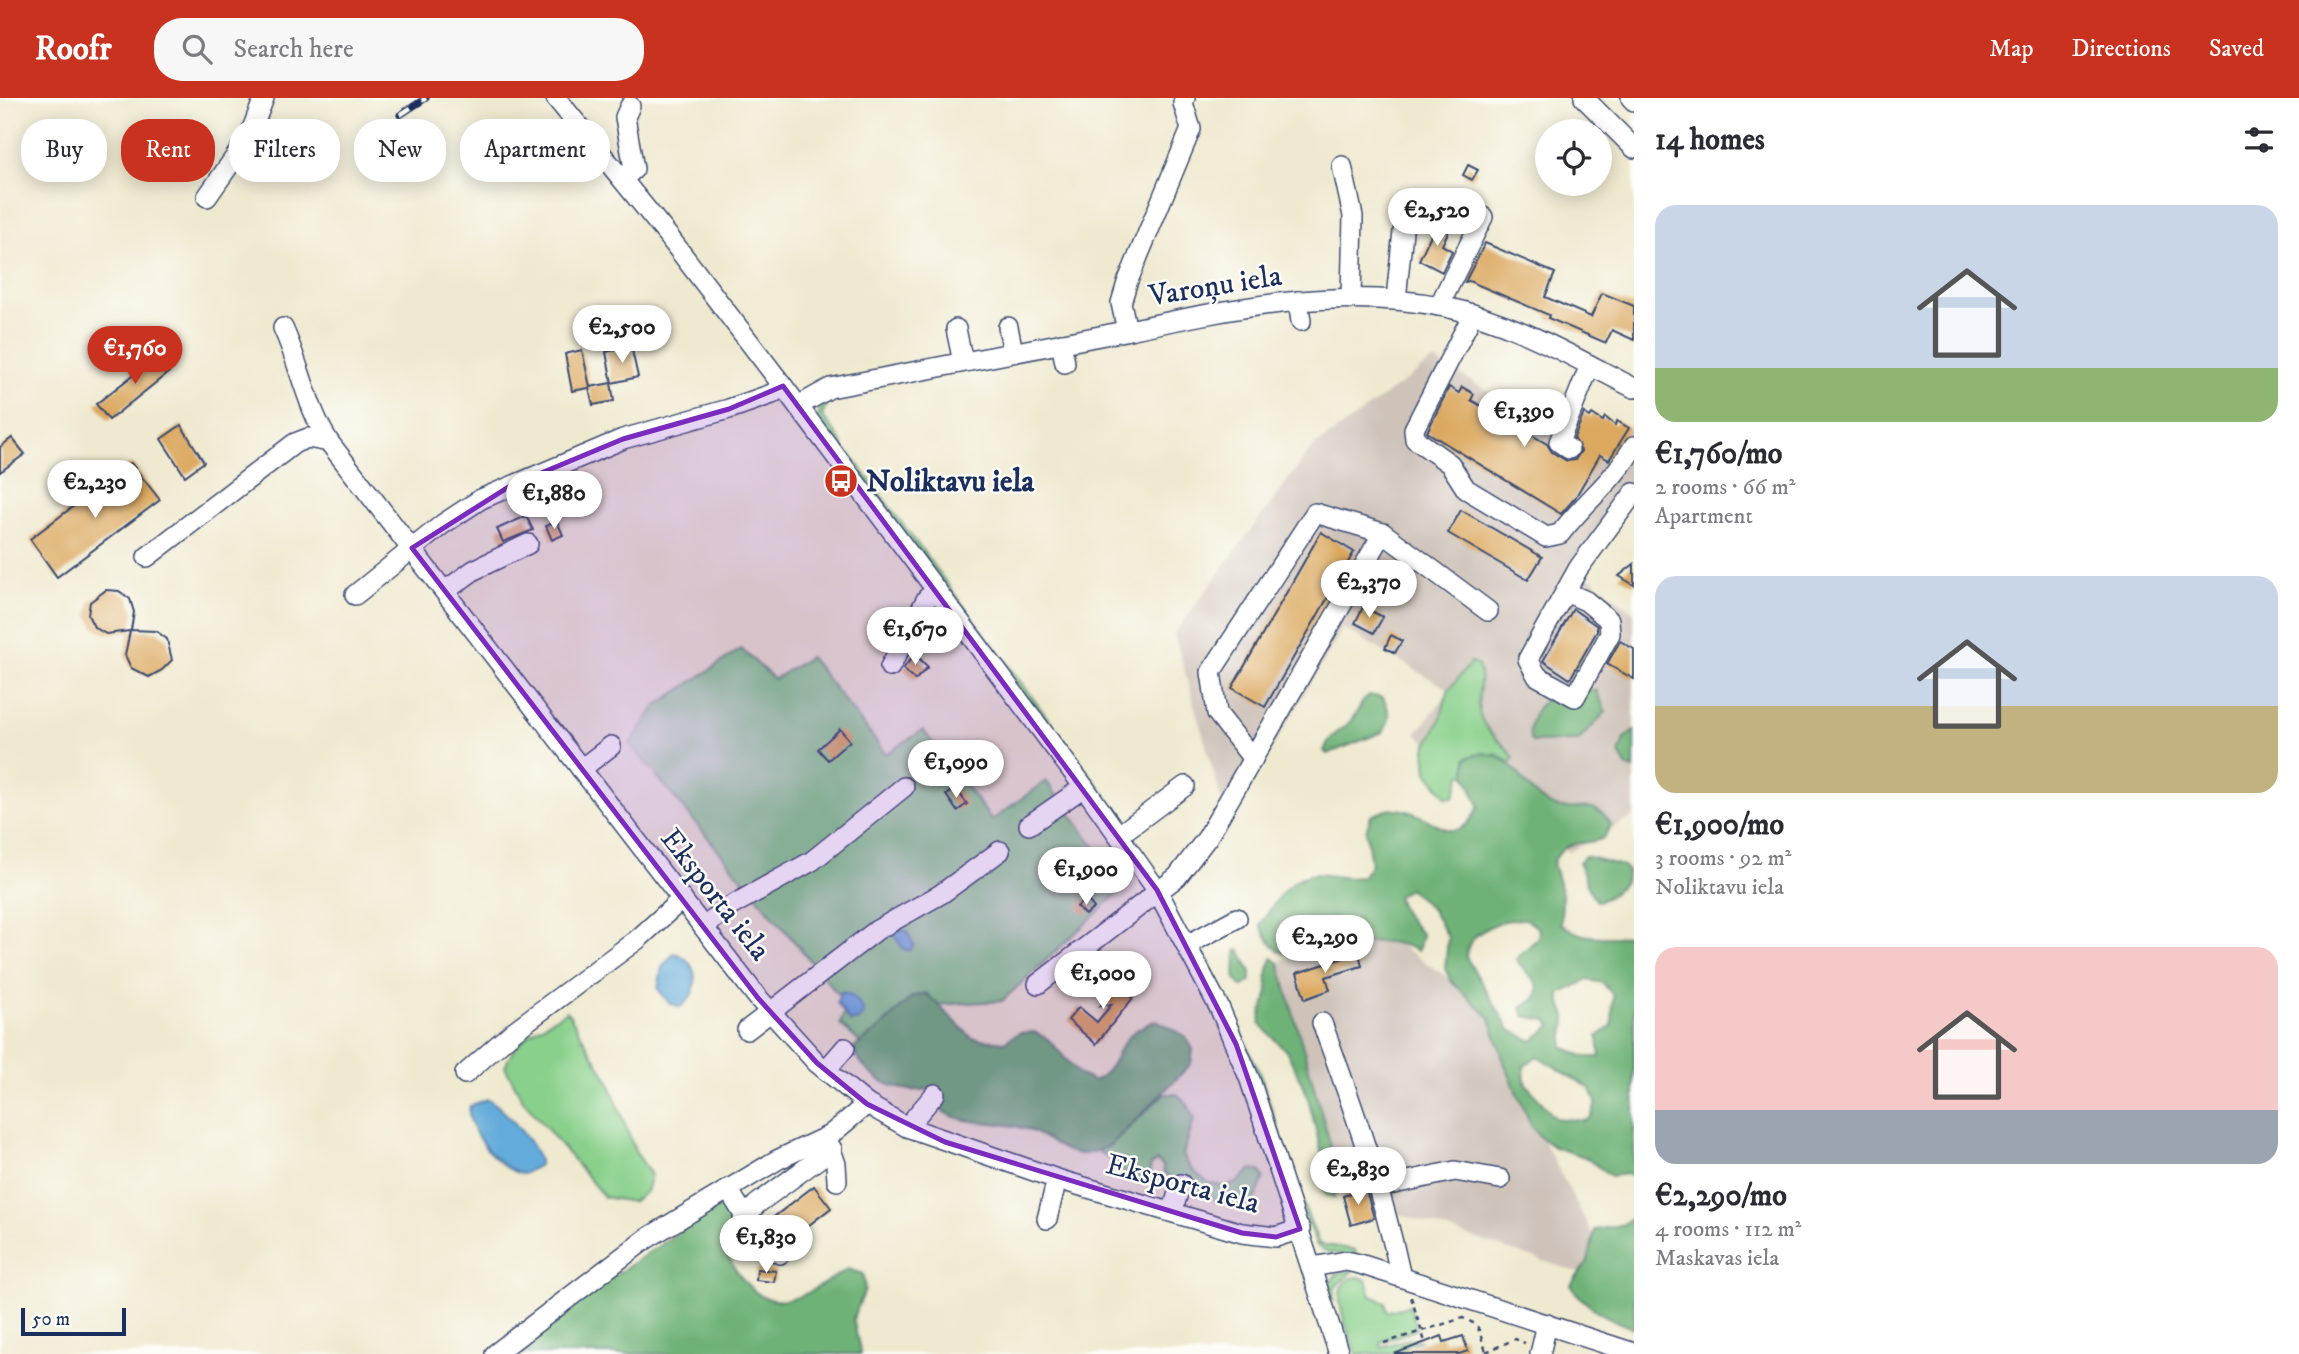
<!DOCTYPE html>
<html lang="en">
<head>
<meta charset="utf-8">
<style>
	:root { --surface:#fff; --page:#f7f7f7; --text:#2b2b33; --muted:#7c7c81; --accent:#c8321e }
	body { margin:0; font-family:"IM FELL DW Pica",serif; background:var(--page); color:var(--text); height:100vh; display:flex; flex-direction:column; font-size:26px; white-space:nowrap }
	* { box-sizing:border-box; margin:0 }
	p { font-size:23px; color:var(--muted) }
	.icon { flex:none; width:38px; height:38px; fill:none; stroke:currentColor; stroke-width:2; stroke-linecap:round; stroke-linejoin:round }
	.map { position:relative; flex:1; overflow:hidden }
	.side { display:flex; flex-direction:column; background:var(--surface); width:665px }
	.side>* { flex:none }
	.banner { position:absolute; left:21px; top:21px; width:665px; height:63px; display:flex; gap:14px }
	.controls { position:absolute; left:1535px; top:21px; display:grid; gap:14px }
	.controls a { display:grid; place-items:center; width:77px; height:77px; border-radius:50%; background:var(--surface); box-shadow:0 4px 18px #0003; font-size:35px }
	.scale { position:absolute; left:21px; bottom:18px; width:105px; box-sizing:border-box; padding-left:7px; border:4px solid #1b2f5e; border-top:0; font-size:19px; line-height:24px; white-space:nowrap; color:#1b2f5e; -webkit-text-stroke:5px #fdfcf7; paint-order:stroke }
	.price { position:absolute; translate:-50% -60px; padding:0 16px; border-radius:24px; background:#fff; color:#222; font-size:23px; line-height:46px; filter:drop-shadow(0 2px 4px #0008) }
	.price::after { content:''; position:absolute; left:50%; top:42px; width:21px; height:16px; margin-left:-10px; background:inherit; clip-path:polygon(0 0,100% 0,50% 100%) }
	.price.selected { background:var(--accent); color:#fff }
	ul { padding:0; list-style:none }
	li { display:grid; align-content:center; gap:14px; height:371px; padding:0 21px }
	li span { display:grid; place-items:center; height:217px; border-radius:21px; color:#555 }
	li>.icon { margin-inline-start:auto }
	span .icon { width:126px; height:126px; fill:#fffc; stroke-width:1 }
	li b { font-size:30px }
	h2 { display:flex; justify-content:space-between; align-items:center; height:84px; padding:0 21px; font-size:30px }
	.tag { padding:0 24px; border-radius:28px; background:var(--surface); box-shadow:0 4px 18px #0003; font-size:24px; line-height:63px }
	.tag.selected { background:var(--accent); color:#fff }
	header { display:flex; align-items:center; gap:42px; box-sizing:border-box; height:98px; padding:0 35px; background:var(--accent); color:#fff }
	header strong { font-size:33px }
	nav { display:flex; gap:38px; margin-inline-start:auto; font-size:24px }
	.search { width:490px; height:63px; background:var(--page); display:flex; align-items:center; gap:18px; box-sizing:border-box; padding:0 24px; border-radius:28px; color:var(--muted); font-size:26px }
	main { display:flex; flex:1; min-height:0 }
	.map>svg:first-child { display:block }
	.industrial { fill:#cec2b9 }
	.green { fill:#89d08b; stroke:#528074; stroke-width:2 }
	.forest { fill:#6eb277; stroke:#44706a; stroke-width:2; fill-rule:evenodd }
	.water { fill:#63abda; stroke:#3f6d9c; stroke-width:2 }
	.building { fill:#dba85f }
	.lines { fill:none; stroke-linecap:round; stroke-linejoin:round }
	.minor-casing { stroke:#3b4b6f; stroke-width:22 }
	.path { stroke:#3b4b6f; stroke-width:2.5; stroke-dasharray:5 5; stroke-linecap:butt }
	.minor { stroke:#fff; stroke-width:19 }
	.rail-casing { stroke:#1b2f5e; stroke-width:7 }
	.rail { stroke:#fdfcf7; stroke-width:4.5; stroke-dasharray:13; stroke-linecap:butt }
	.marked { fill:#7b2cbf; fill-opacity:0.2; stroke:#7b2cbf; stroke-width:5; stroke-linejoin:round }
	.labels { text-anchor:middle; stroke-width:5; stroke-linejoin:round; paint-order:stroke }
	.street-label { font-size:30px; fill:#1b2f5e; stroke:#fdfcf7 }
	.poi-label { font-size:30px; font-weight:bold; fill:#1b2f5e; stroke:#fdfcf7; text-anchor:start }
</style>
</head>
<body>
<header>
<strong>Roofr</strong>
<div class="search"><svg class="icon" aria-label="search" viewBox="0 0 24 24"><circle cx="10" cy="10" r="6"/><path d="M15 15l6 6"/></svg>Search here</div>
<nav><a>Map</a><a>Directions</a><a>Saved</a></nav>
</header>
<main>
<div class="map">
<svg width="1634" height="1256" viewBox="0 0 1634 1256">
	<rect width="100%" height="100%" fill="#fdfcf7"/>
	<filter id="ink" filterUnits="userSpaceOnUse"><feTurbulence type="fractalNoise" baseFrequency=".0143" numOctaves="2"/><feDisplacementMap in="SourceGraphic" scale="14" xChannelSelector="R" yChannelSelector="G"/><feConvolveMatrix kernelMatrix="1 2 1 2 8 2 1 2 1" color-interpolation-filters="sRGB"/></filter>
	<filter id="wash" filterUnits="userSpaceOnUse"><feTurbulence type="fractalNoise" baseFrequency=".00686" numOctaves="4" result="noise"/><feDisplacementMap in="SourceGraphic" scale="28" xChannelSelector="R" yChannelSelector="G"/><feGaussianBlur stdDeviation="1.57" result="paint"/><feColorMatrix in="noise" values="0 0 0 0 0 0 0 0 0 0 0 0 0 0 0 0 0 1.4 0 .05"/><feComposite in="paint" operator="in"/></filter>
	<g filter="url(#wash)">
		<rect width="100%" height="100%" fill="#efe9cf"/>
		<!-- industrial -->
		<g class="industrial">
			<polygon points="1434,262 1565,336 1580,312 1590,319 1592,316 1602,322 1605,319 1615,327 1617,323 1634,333 1634,382 1572,466 1634,515 1634,718 1569,754 1416,636 1450,592 1343,530 1238,708 1221,700 1174,536 1311,351"/>
			<polygon points="1343,843 1398,846 1493,910 1544,1020 1534,1025 1620,1188 1396,1115 1351,1127 1276,864"/>
		</g>
		<!-- green -->
		<g class="green">
			<polygon points="829,301 822,317 843,346 843,354 818,319 821,305"/>
			<polygon points="850,356 1121,718 1113,715 846,357"/>
			<polygon points="741,551 774,581 810,559 886,656 923,632 992,722 1046,683 1125,789 1002,903 931,907 870,954 840,926 847,907 630,646 656,608"/>
			<path d="M1471,564L1478,568C1485,585 1474,600 1480,617C1485,635 1504,644 1514,660L1510,664L1497,656L1466,660V677H1461L1454,699H1446L1427,674L1425,651L1440,622L1448,593Z"/>
			<polygon points="1203,851 1261,978 1298,1092 1296,1092 1255,972 1203,858"/>
			<path d="M567,913L609,984L635,1053L651,1077L646,1094L632,1104L604,1099L523,1002L505,969C515,940 542,928 567,913Z"/>
			<path d="M1164,996H1177L1188,1007L1194,1021L1183,1057C1190,1074 1213,1094 1234,1086C1240,1083 1246,1076 1252,1071L1260,1073L1264,1080L1252,1108C1229,1113 1185,1087 1164,1075L1163,1068L1157,1063L1151,1067L1148,1081L1141,1084C1122,1079 1115,1060 1097,1053L1112,1046Z"/>
			<polygon points="1300,1097 1319,1146 1355,1152 1357,1158 1328,1154 1317,1148 1297,1099"/>
			<path d="M1353,1172C1344,1184 1331,1184 1334,1203L1330,1204C1326,1185 1333,1173 1353,1172Z"/>
			<path d="M1359,1179L1366,1182L1371,1198L1385,1204L1387,1214L1410,1207L1417,1231L1381,1244V1249L1413,1240L1420,1243L1406,1247L1407,1252L1396,1256H1356C1350,1235 1321,1181 1359,1179Z"/>
		</g>
		<!-- forest -->
		<g class="forest">
			<path d="M1588,592H1596L1606,614L1578,643L1532,644C1524,632 1537,600 1554,599C1559,599 1566,603 1571,604Z"/>
			<path d="M1368,597L1383,600C1390,613 1392,621 1383,634L1327,656L1324,653C1329,636 1342,634 1351,622C1358,614 1361,605 1368,597Z"/>
			<polygon points="1634,633 1634,671 1626,668 1619,655 1625,640"/>
			<path d="M1481,655C1522,658 1519,694 1553,708C1577,717 1592,697 1611,726L1604,740C1580,750 1567,737 1553,765L1562,796L1561,826C1583,843 1607,839 1634,838V1080L1627,1076L1611,1078L1585,1059L1554,1049L1540,1039L1531,1027L1505,967L1490,920L1452,884L1445,871L1448,839L1432,812L1409,790L1397,799L1403,814L1422,837L1418,853C1363,825 1314,872 1279,853C1270,847 1265,836 1260,827C1274,806 1289,776 1317,776C1333,777 1345,782 1362,779L1371,766L1366,733L1371,718C1382,713 1392,709 1404,712C1437,719 1455,756 1479,708L1466,677V660ZM1526,821L1539,831L1538,840L1516,861C1520,873 1547,884 1535,900C1533,904 1525,907 1521,910L1524,918L1547,922L1551,928L1532,943L1510,932L1466,859C1467,832 1504,820 1526,821ZM1587,882L1603,885L1613,897L1612,928L1598,938L1600,959H1585L1563,949C1562,938 1567,929 1566,919C1564,910 1559,906 1560,896ZM1537,958L1591,991L1596,1005L1591,1019L1585,1023L1555,1020L1525,985L1524,968Z"/>
			<path d="M1585,758L1623,768L1628,773C1626,786 1610,802 1596,803C1588,792 1584,777 1579,764Z"/>
			<polygon points="1240,852 1251,874 1251,882 1242,889 1235,881 1236,853"/>
			<path d="M1273,860L1279,865L1341,1084L1334,1099L1326,1097L1319,1083L1325,1069L1307,996L1287,954L1260,926C1260,914 1264,909 1267,899C1270,884 1263,874 1273,860Z"/>
			<path d="M926,895L972,940L1004,944L1019,935L1034,934L1048,941L1080,977L1094,983C1126,965 1108,939 1157,922L1185,938L1193,951L1191,966L1112,1046C1102,1051 1092,1056 1081,1056C1061,1055 1045,1037 1026,1031C995,1021 965,1030 937,1010L941,995C925,988 923,994 909,992C883,989 862,973 853,950L878,932L912,899Z"/>
			<path d="M717,1109L732,1113L735,1128L724,1139C726,1157 735,1174 748,1187C780,1222 814,1190 848,1171L863,1176L865,1192L853,1221L861,1256H507L549,1221Z"/>
			<path d="M1634,1117V1231C1612,1222 1583,1209 1571,1187L1588,1163L1595,1132L1624,1126Z"/>
		</g>
		<!-- water -->
		<g class="water">
			<polygon points="898,831 907,833 914,847 910,852 904,852 894,837"/>
			<path d="M674,855C700,862 702,895 680,909L669,905L658,891L662,869Z"/>
			<path d="M840,894C852,894 860,904 864,915L859,922L850,924L837,905Z"/>
			<path d="M487,1001C501,1006 541,1052 539,1067L523,1076C501,1074 463,1030 470,1008Z"/>
		</g>
		<g id="blocks">
			<!-- building -->
			<g class="building">
				<polygon points="1468,67 1478,72 1472,82 1463,77"/>
				<polygon points="1438,122 1451,128 1442,147 1452,153 1442,174 1419,162"/>
				<polygon points="1485,145 1555,175 1545,199 1591,219 1602,195 1634,208 1634,242 1612,232 1606,245 1548,220 1549,217 1469,183 1465,184"/>
				<polygon points="631,248 638,279 612,285 606,254"/>
				<polygon points="582,252 590,289 611,285 614,303 593,307 589,290 572,293 565,256"/>
				<polygon points="163,254 174,270 109,322 96,306"/>
				<polygon points="1449,289 1459,295 1462,289 1474,296 1471,302 1547,346 1552,354 1567,363 1575,362 1581,353 1574,340 1584,315 1590,319 1592,316 1603,323 1605,319 1615,327 1617,323 1629,330 1609,362 1600,357 1575,400 1561,416 1427,334"/>
				<polygon points="181,327 204,364 185,378 161,341"/>
				<polygon points="12,340 25,356 0,374 0,349"/>
				<polygon points="131,365 160,402 57,479 30,441"/>
				<polygon points="1461,412 1542,459 1528,482 1448,435"/>
				<polygon points="526,418 533,432 503,444 497,431"/>
				<polygon points="557,423 563,437 552,442 546,428"/>
				<polygon points="1321,434 1354,454 1265,609 1232,590"/>
				<polygon points="1634,466 1634,487 1619,478"/>
				<polygon points="106,492 119,493 130,501 134,514 131,532 156,533 167,541 172,562 162,572 149,579 131,570 125,557 130,533 106,536 94,529 88,517 90,504"/>
				<polygon points="1363,509 1383,519 1374,535 1355,525"/>
				<polygon points="1573,511 1597,528 1597,533 1570,581 1543,563"/>
				<polygon points="1391,537 1402,543 1395,555 1385,550"/>
				<polygon points="1620,543 1634,551 1634,581 1607,566"/>
				<polygon points="915,556 928,569 915,582 903,571"/>
				<polygon points="840,631 850,643 828,662 818,651"/>
				<polygon points="956,690 967,706 957,713 946,697"/>
				<polygon points="1086,800 1094,810 1085,817 1077,809"/>
				<polygon points="1359,855 1362,868 1326,879 1330,892 1305,901 1297,875"/>
				<polygon points="1108,879 1117,887 1120,883 1130,891 1126,894 1133,900 1096,946 1068,922 1079,909 1097,924 1112,906 1100,908 1106,901 1099,890"/>
				<polygon points="814,1088 831,1110 787,1144 770,1122"/>
				<polygon points="1366,1092 1374,1120 1351,1127 1343,1098"/>
				<polygon points="757,1171 776,1173 774,1184 756,1182"/>
				<polygon points="1442,1238 1444,1244 1463,1238 1468,1253 1459,1256 1394,1256"/>
			</g>
		</g>
	</g>
	<g filter="url(#ink)">
		<use href="#blocks" fill-opacity="0" stroke="#3b4b6f" stroke-width="2"/>
		<g class="lines">
			<!-- minor casing -->
			<g class="minor-casing">
				<g id="minor">
					<polyline points="556,0 669,139 783,288 1084,689 1157,792 1220,911 1250,982 1339,1256"/>
					<polyline points="1584,0 1634,50"/>
					<polyline points="1631,0 1634,3"/>
					<polyline points="1342,68 1353,118 1351,200"/>
					<polyline points="623,81 634,71 625,19 630,8"/>
					<polyline points="207,99 249,39 264,0"/>
					<polyline points="1396,201 1403,133"/>
					<polyline points="1298,203 1301,223"/>
					<polyline points="1439,208 1483,119"/>
					<path d="M1473,216L1414,331L1415,341L1450,366L1466,391L1546,439L1560,436C1585,403 1613,384 1634,348"/>
					<polyline points="1008,229 1013,254"/>
					<path d="M283,230C300,267 307,310 329,344L758,900L817,965L867,1006L907,1029L1057,1081L1242,1135L1276,1139L1300,1131"/>
					<polyline points="956,231 963,264"/>
					<polyline points="1127,232 1121,205 1127,185 1191,31 1183,5 1185,0"/>
					<polyline points="1061,245 1065,265"/>
					<path d="M798,308L830,290C921,272 1013,255 1105,237C1216,214 1331,186 1445,209C1513,223 1573,259 1634,290"/>
					<polyline points="1569,351 1559,344 1590,267"/>
					<polyline points="147,459 295,345 308,340 329,344"/>
					<polyline points="445,493 474,472 528,446"/>
					<polyline points="1566,494 1586,503 1609,522 1610,536 1575,599 1537,578 1528,561 1578,471 1580,468 1634,395"/>
					<polyline points="355,497 443,426 481,401 623,341 729,311 772,296 783,288"/>
					<polyline points="890,569 927,500 937,493"/>
					<polyline points="1253,661 1217,615 1211,574 1315,415 1383,435 1488,513"/>
					<polyline points="581,671 611,648"/>
					<polyline points="1029,727 1084,689"/>
					<polyline points="1119,737 1185,688"/>
					<polyline points="704,829 729,809 812,763 904,689"/>
					<polyline points="1187,847 1237,820"/>
					<polyline points="1038,886 1177,779 1207,740 1383,435"/>
					<path d="M1322,925C1353,1008 1382,1091 1401,1179"/>
					<polyline points="747,932 877,832 941,796 1000,753"/>
					<polyline points="826,972 845,950"/>
					<polyline points="465,976 514,933 638,841 682,801"/>
					<polyline points="907,1029 935,996"/>
					<polyline points="827,1040 836,1066 837,1083"/>
					<polyline points="1379,1089 1455,1073 1500,1081"/>
					<polyline points="728,1091 757,1138 780,1156"/>
					<polyline points="1172,1114 1181,1086"/>
					<polyline points="743,1121 757,1106 832,1051"/>
					<polyline points="1047,1121 1057,1081"/>
					<polyline points="1312,1169 1346,1163 1360,1166 1634,1255"/>
					<polyline points="495,1256 646,1141 777,1062 830,1037 867,1006"/>
					<polyline points="1540,1256 1547,1226"/>
				</g>
			</g>
			<!-- path -->
			<g class="path">
				<polyline points="1411,1199 1425,1244"/>
				<polyline points="1384,1245 1463,1220 1477,1227 1487,1256"/>
				<polyline points="1486,1254 1515,1241 1525,1245"/>
			</g>
			<!-- minor -->
			<use href="#minor" class="minor"/>
			<!-- rail casing -->
			<g class="rail-casing">
				<polyline id="rail" points="400,17 426,0"/>
			</g>
			<!-- rail -->
			<use href="#rail" class="rail"/>
		</g>
	</g>
	<!-- marked area -->
	<path class="marked" d="M783,288L1157,792L1236,946L1300,1131L1276,1139L1242,1135L945,1044L867,1006L817,965L758,900L412,450L510,388L623,341L729,311Z"/>
	<!-- icons -->
	<defs>
		<g id="bus-disc" transform="scale(1.75)"><circle r="9.5" fill="#c8321e" stroke="#fdfcf7"/><path d="M-5-6H5V4H4V6H2V4H-2V6H-4V4H-5ZM-3.5-4V0h7V-4ZM-3.5 1.2v1.5H-2V1.2ZM2 1.2v1.5H3.5V1.2Z" fill="#fff"/></g>
	</defs>
	<g fill-rule="evenodd">
		<use href="#bus-disc" x="841" y="383"/>
	</g>
	<g class="labels">
		<!-- street labels -->
		<g class="street-label">
			<text transform="translate(1215 187) rotate(-9)" y="10">Varoņu iela</text>
			<text transform="translate(716 796) rotate(52)" y="10">Eksporta iela</text>
			<text transform="translate(1183 1085) rotate(15)" y="10">Eksporta iela</text>
		</g>
		<!-- poi labels -->
		<g class="poi-label">
			<text x="866" y="393">Noliktavu iela</text>
		</g>
	</g>
</svg>
<div class="controls">
<a><svg class="icon" aria-label="locate" viewBox="0 0 24 24"><circle cx="12" cy="12" r="6"/><path d="M12 2v4M12 18v4M2 12h4M18 12h4"/></svg></a>
</div>
<div class="scale">50 m</div>
<b class="price" style="left:1437px;top:150px">€2,520</b>
<b class="price" style="left:622px;top:267px">€2,500</b>
<b class="price selected" style="left:135px;top:288px">€1,760</b>
<b class="price" style="left:1524px;top:351px">€1,390</b>
<b class="price" style="left:95px;top:422px">€2,230</b>
<b class="price" style="left:554px;top:433px">€1,880</b>
<b class="price" style="left:1369px;top:522px">€2,370</b>
<b class="price" style="left:915px;top:569px">€1,670</b>
<b class="price" style="left:956px;top:702px">€1,090</b>
<b class="price" style="left:1086px;top:809px">€1,900</b>
<b class="price" style="left:1325px;top:877px">€2,290</b>
<b class="price" style="left:1103px;top:913px">€1,000</b>
<b class="price" style="left:1358px;top:1109px">€2,830</b>
<b class="price" style="left:766px;top:1177px">€1,830</b>
<div class="banner">
<a class="tag">Buy</a>
<a class="tag selected">Rent</a>
<a class="tag">Filters</a>
<a class="tag">New</a>
<a class="tag">Apartment</a>
</div>
</div>
<section class="side">
<h2>14 homes<svg class="icon" aria-label="filters" viewBox="0 0 24 24"><path d="M4 7h16M4 17h16"/><circle cx="9" cy="7" r="2"/><circle cx="15" cy="17" r="2"/></svg></h2>
<ul>
<li><span style="background:linear-gradient(#c9d6e8 75%,#8fb573 0)"><svg class="icon" aria-label="home" viewBox="0 0 24 24"><path d="M3 11l9-7 9 7M6 9v11h12V9"/></svg></span><div><b>€1,760/mo</b><p>2 rooms · 66 m²</p><p>Apartment</p></div></li>
<li><span style="background:linear-gradient(#c9d6e8 60%,#c2b280 0)"><svg class="icon" aria-label="home" viewBox="0 0 24 24"><path d="M3 11l9-7 9 7M6 9v11h12V9"/></svg></span><div><b>€1,900/mo</b><p>3 rooms · 92 m²</p><p>Noliktavu iela</p></div></li>
<li><span style="background:linear-gradient(#f6c9c9 75%,#9aa5b1 0)"><svg class="icon" aria-label="home" viewBox="0 0 24 24"><path d="M3 11l9-7 9 7M6 9v11h12V9"/></svg></span><div><b>€2,290/mo</b><p>4 rooms · 112 m²</p><p>Maskavas iela</p></div></li>
</ul>
</section>
</main>
</body>
</html>
